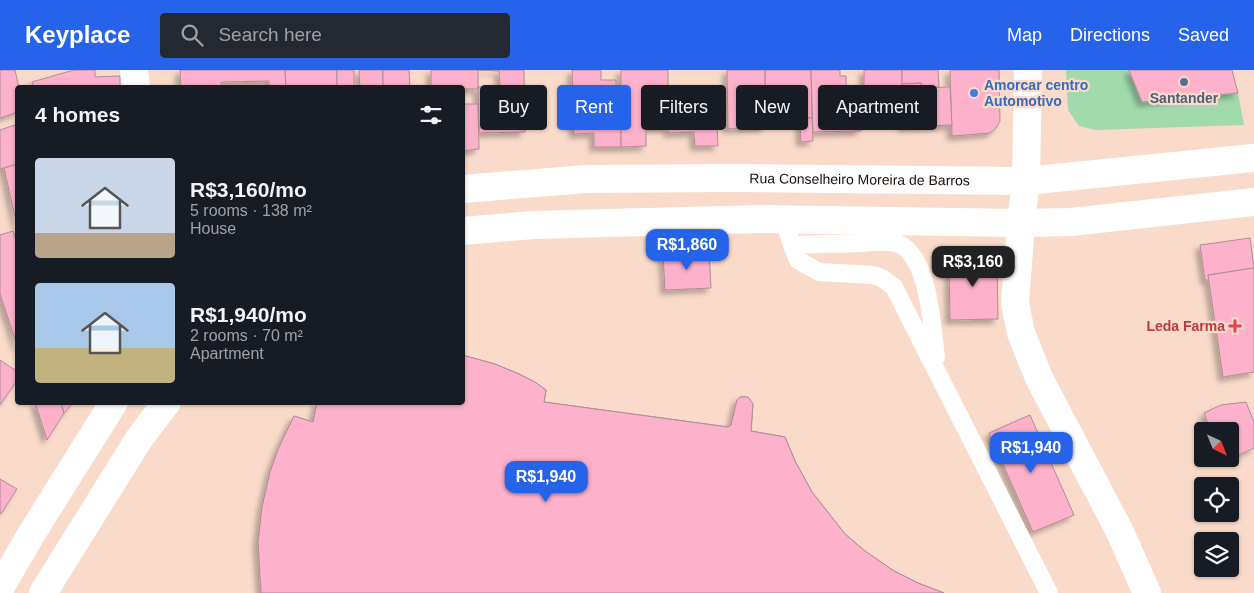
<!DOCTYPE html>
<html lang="en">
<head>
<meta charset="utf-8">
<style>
	:root { --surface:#171b24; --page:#242831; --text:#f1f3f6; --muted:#9ea1a6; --accent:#2563eb }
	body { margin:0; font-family:Arial,sans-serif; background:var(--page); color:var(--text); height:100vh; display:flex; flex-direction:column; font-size:19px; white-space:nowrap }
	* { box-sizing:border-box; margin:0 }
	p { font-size:16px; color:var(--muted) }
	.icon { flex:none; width:28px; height:28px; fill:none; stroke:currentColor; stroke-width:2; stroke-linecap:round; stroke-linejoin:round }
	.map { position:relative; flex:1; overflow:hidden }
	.details { position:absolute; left:15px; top:15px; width:450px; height:320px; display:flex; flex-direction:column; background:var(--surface); border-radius:5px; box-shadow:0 1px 4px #0004 }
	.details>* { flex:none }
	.guide { position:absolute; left:480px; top:15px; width:475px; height:45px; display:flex; gap:10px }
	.needle { width:32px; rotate:137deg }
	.controls { position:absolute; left:1194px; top:352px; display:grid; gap:10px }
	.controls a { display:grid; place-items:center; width:45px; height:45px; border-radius:5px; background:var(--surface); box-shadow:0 1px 4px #0004; font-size:25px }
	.price { position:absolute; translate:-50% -42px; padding:0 11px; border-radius:10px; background:var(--accent); color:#fff; font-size:16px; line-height:32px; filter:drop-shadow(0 1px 2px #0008) }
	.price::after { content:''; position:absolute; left:50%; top:30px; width:15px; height:11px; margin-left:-8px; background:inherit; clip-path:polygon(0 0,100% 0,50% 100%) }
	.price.active { background:#222; color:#fff }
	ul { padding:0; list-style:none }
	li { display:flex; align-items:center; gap:15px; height:125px; padding:0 20px }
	li span { display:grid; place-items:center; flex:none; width:140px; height:100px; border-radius:5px; color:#555 }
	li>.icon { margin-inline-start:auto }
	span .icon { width:60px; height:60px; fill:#fffc; stroke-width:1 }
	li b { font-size:21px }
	h2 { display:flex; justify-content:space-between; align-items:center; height:60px; padding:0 20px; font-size:21px }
	.tag { padding:0 18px; border-radius:5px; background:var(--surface); box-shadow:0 1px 4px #0004; font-size:18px; line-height:45px }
	.tag.active { background:var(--accent); color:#fff }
	header { display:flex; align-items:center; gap:30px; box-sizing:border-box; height:70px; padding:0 25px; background:var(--accent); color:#fff }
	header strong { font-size:24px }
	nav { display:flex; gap:28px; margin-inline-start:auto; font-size:18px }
	.search { width:350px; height:45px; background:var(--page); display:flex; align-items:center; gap:12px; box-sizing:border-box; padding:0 18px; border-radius:5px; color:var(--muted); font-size:19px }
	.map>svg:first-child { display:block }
	.green { fill:#a1daac }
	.building { fill:#feb1cb; stroke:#ad8d97; filter:url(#shadow) }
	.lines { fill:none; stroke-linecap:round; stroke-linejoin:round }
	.service { stroke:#fff; stroke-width:18 }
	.minor { stroke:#fff; stroke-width:28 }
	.tertiary { stroke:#fff; stroke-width:28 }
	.secondary { stroke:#fff; stroke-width:28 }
	.service-dot { fill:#5c6f8a; stroke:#fadbca; stroke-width:2 }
	.shop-dot { fill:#3f7fe0; stroke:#fadbca; stroke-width:2 }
	.health-dot { fill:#e0444e; stroke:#fadbca; stroke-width:2 }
	.labels { text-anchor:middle; stroke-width:4.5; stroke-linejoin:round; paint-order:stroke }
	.shop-label { font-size:14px; font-weight:bold; fill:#366cbe; stroke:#fadbca; text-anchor:start }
	.service-label { font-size:14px; font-weight:bold; fill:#4e5e75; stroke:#fadbca }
	.street-label { font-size:14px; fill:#1a0f09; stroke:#fadbca }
	.health-label { font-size:14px; font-weight:bold; fill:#be3a42; stroke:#fadbca; text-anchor:end }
</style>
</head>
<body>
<header>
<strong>Keyplace</strong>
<div class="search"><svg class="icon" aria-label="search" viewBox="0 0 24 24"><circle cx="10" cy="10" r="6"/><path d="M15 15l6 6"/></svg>Search here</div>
<nav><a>Map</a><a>Directions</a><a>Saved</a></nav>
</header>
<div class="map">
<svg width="1254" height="523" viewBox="0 0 1254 523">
	<defs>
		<filter id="shadow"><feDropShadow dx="-4.5" dy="4.5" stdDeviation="2.5" flood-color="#0004"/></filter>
	</defs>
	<rect width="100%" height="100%" fill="#fadbca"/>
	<!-- green -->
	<polygon class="green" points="1066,0 1129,0 1142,32 1238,23 1244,55 1096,60 1079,56 1068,40"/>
	<!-- building -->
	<g class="building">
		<polygon points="0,0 15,0 19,18 18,18 18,42 0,48"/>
		<polygon points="74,0 95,0 95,7 120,6 120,18 33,18 32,12"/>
		<polygon points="180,0 285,0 286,18 269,18 269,11 221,12 221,18 181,18"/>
		<polygon points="285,0 337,0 337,18 286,18"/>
		<rect x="337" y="0" width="17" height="18"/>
		<polygon points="359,0 383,0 383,18 360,18"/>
		<polygon points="383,0 409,0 410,18 383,18"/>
		<polygon points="431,0 478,0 478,19 431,18"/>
		<polygon points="478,0 524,0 525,62 479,63 478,17 500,17 499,1"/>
		<polygon points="572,0 601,0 601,10 616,10 617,53 621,52 621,77 594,77 594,63 574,64"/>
		<polygon points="621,0 668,0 668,57 646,58 646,76 621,77"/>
		<polygon points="727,0 765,0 766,57 728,59"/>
		<polygon points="765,0 811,0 812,48 766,49"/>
		<polygon points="811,0 840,0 840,6 846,6 846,19 859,19 861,61 813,62"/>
		<polygon points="864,0 902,0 903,35 864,36"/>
		<polygon points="902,0 938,0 939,17 922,18 921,13 902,14"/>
		<polygon points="950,0 999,0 1000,51 996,58 990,63 952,66"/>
		<polygon points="1129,0 1232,0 1238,23 1142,32"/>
		<polygon points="921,13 922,18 950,17 952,55 903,57 902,14"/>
		<polygon points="462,24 463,34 478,34 479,79 462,81"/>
		<polygon points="800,48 812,48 813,71 801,72"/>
		<polygon points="717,53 718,76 695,76 694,62 668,63 668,55"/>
		<polygon points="18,54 18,94 0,99 0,60"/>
		<polygon points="18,94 18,160 4,98"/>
		<polygon points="13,161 18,177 18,278 0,224 0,165"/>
		<polygon points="1250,168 1254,198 1208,205 1209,210 1205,210 1200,175"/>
		<polygon points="709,182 711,218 665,220 663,185"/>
		<polygon points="985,183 985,193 997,193 998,249 950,250 949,184"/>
		<polygon points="1254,198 1254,302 1223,307 1208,205"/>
		<polygon points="462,285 495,294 519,304 535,312 546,320 544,332 728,357 731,355 737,330 740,327 748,327 753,334 751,361 785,367 795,391 812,422 845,464 865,481 894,501 918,513 944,523 796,523 751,501 747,523 261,523 258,472 262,437 270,402 279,377 294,346 313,352 317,332 462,332"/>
		<polygon points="462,285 495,294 519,304 535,312 546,320 544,332 728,357 731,355 737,330 740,327 748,327 753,334 751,361 785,367 795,391 812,422 845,464 865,481 894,501 918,513 944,523 261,523 258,472 262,437 270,402 279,377 294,346 313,352 317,332 462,332"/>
		<polygon points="0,290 18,302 18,309 0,335"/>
		<polygon points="35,332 61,332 64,343 47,370"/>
		<polygon points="61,332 74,332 64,343"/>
		<polygon points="1246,332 1254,352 1254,378 1236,386 1232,378 1230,378 1230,361 1211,361 1204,343 1221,335"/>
		<polygon points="1030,345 1074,445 1033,462 989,363"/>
		<polygon points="0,409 17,419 1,444 0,443"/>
	</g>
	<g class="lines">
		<!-- service -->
		<g class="service">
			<polyline points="784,149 792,175 798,190 819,202 873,205 882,208 894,217 1049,523"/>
			<path d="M792,175C815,174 838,174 861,173C872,172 888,170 899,174C929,187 932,257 936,287"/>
		</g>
		<!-- minor -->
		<g class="minor">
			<polyline points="134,0 136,18"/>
			<polyline points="1021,153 1015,233 1021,263 1039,308 1120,462 1147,523"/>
		</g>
		<!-- tertiary -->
		<polyline class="tertiary" points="1021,153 1026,111 1028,0"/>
		<!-- secondary -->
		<g class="secondary">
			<path id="s1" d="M462,119L587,109L730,108L1026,111L1254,88"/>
			<polyline points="462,161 533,155 760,149 1021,153 1071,152 1254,132"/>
			<polyline points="0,518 32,463 114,332"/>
			<polyline points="43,523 139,369 167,332"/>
		</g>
	</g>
	<!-- markers -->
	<circle class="service-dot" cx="1184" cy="12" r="5"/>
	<circle class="shop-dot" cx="974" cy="23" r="5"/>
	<path class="health-dot" d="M1232.5 248.5h5v5h5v5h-5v5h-5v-5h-5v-5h5z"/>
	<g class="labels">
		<!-- shop labels -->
		<g class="shop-label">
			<text x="984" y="20">Amorcar centro<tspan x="984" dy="16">Automotivo</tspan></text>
		</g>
		<!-- service labels -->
		<g class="service-label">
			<text x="1184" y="33">Santander</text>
		</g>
		<!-- street labels -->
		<g class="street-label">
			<text dy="5" stroke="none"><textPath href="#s1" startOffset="398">Rua Conselheiro Moreira de Barros</textPath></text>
		</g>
		<!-- health labels -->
		<g class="health-label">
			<text x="1225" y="261">Leda Farma</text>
		</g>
	</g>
</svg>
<div class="controls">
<a><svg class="needle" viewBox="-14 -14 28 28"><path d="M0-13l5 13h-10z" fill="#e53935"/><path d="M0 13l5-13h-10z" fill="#9ea1a6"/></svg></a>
<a><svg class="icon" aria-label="locate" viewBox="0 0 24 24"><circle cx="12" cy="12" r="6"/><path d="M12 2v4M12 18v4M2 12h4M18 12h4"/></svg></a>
<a><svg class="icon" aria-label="layers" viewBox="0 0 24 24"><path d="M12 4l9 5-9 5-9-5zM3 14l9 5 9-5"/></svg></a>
</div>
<b class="price" style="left:687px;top:201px">R$1,860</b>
<b class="price active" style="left:973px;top:218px">R$3,160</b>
<b class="price" style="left:1031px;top:404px">R$1,940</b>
<b class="price" style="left:546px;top:433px">R$1,940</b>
<div class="guide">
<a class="tag">Buy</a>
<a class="tag active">Rent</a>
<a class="tag">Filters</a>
<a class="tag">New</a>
<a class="tag">Apartment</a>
</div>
<section class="details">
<h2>4 homes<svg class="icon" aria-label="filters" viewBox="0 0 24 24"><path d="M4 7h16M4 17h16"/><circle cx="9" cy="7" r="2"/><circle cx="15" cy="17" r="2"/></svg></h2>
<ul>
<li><span style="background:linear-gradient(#c9d6e8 75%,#b9a48a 0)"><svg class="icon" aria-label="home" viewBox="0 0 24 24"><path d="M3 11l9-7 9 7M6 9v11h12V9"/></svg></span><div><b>R$3,160/mo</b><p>5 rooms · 138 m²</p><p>House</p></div></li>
<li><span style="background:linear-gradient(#a9c7e8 65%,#c2b280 0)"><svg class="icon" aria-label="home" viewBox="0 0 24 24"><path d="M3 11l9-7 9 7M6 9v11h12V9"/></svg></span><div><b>R$1,940/mo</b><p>2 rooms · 70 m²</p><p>Apartment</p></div></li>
</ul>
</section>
</div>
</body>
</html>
